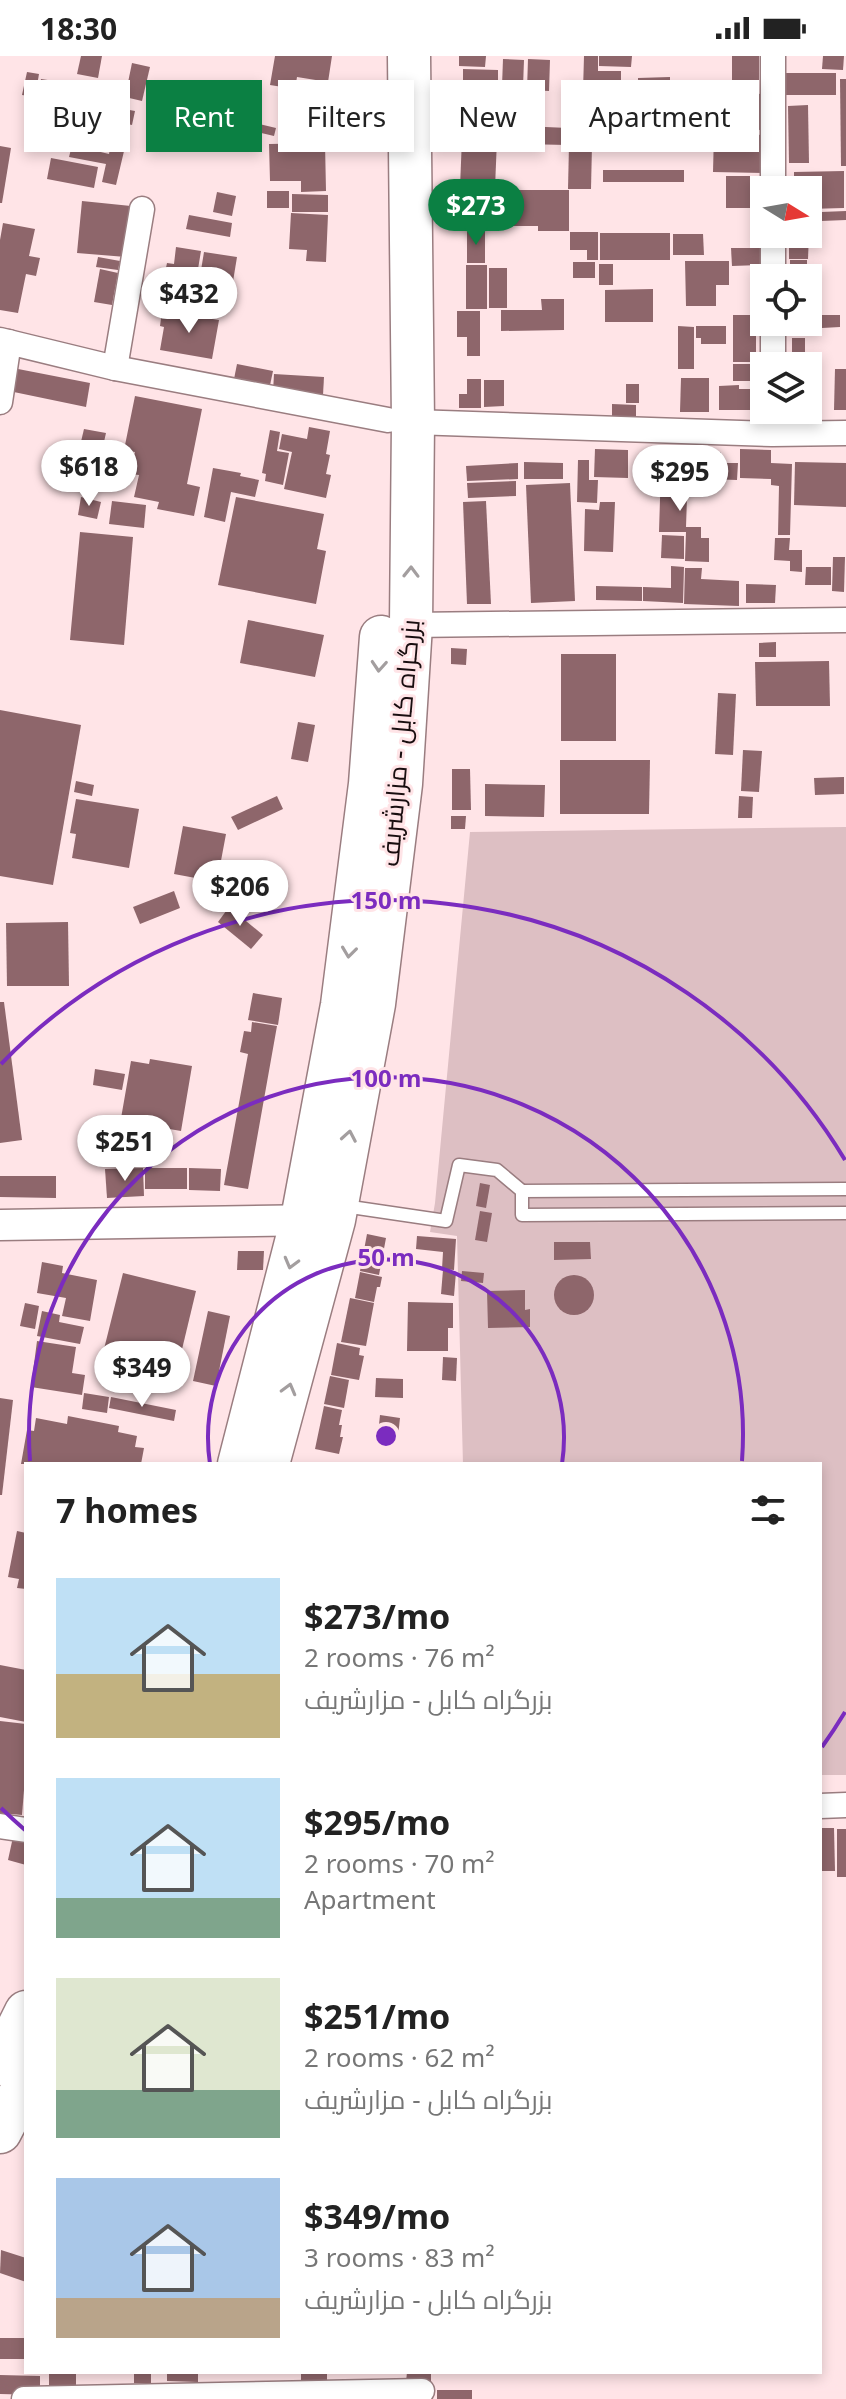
<!DOCTYPE html>
<html lang="en">
<head>
<meta charset="utf-8">
<style>
	:root { --surface:#fff; --page:#f6f6f6; --text:#222; --muted:#767676; --accent:#0b8043 }
	body { margin:0; font-family:"Noto Sans",Cairo,sans-serif; background:var(--page); color:var(--text); height:100vh; display:flex; flex-direction:column; font-size:30px; white-space:nowrap }
	* { box-sizing:border-box; margin:0 }
	p { font-size:26px; color:var(--muted) }
	.icon { flex:none; width:44px; height:44px; fill:none; stroke:currentColor; stroke-width:2; stroke-linecap:round; stroke-linejoin:round }
	.map { position:relative; flex:1; overflow:hidden }
	.panel { position:absolute; left:24px; top:1406px; width:798px; height:912px; display:flex; flex-direction:column; background:var(--surface); border-radius:0px; box-shadow:0 4px 12px #0003 }
	.panel>* { flex:none }
	.hud { position:absolute; left:24px; top:24px; width:798px; height:72px; display:flex; gap:16px }
	.needle { width:52px; rotate:101deg }
	.buttons { position:absolute; left:750px; top:120px; display:grid; gap:16px }
	.buttons a { display:grid; place-items:center; width:72px; height:72px; border-radius:0px; background:var(--surface); box-shadow:0 4px 12px #0003; font-size:40px }
	.price { position:absolute; translate:-50% -68px; padding:0 18px; border-radius:28px; background:#fff; color:#222; font-size:26px; line-height:52px; filter:drop-shadow(0 2px 4px #0008) }
	.price::after { content:''; position:absolute; left:50%; top:48px; width:24px; height:18px; margin-left:-12px; background:inherit; clip-path:polygon(0 0,100% 0,50% 100%) }
	.price.current { background:var(--accent); color:#fff }
	ul { padding:0; list-style:none }
	li { display:flex; align-items:center; gap:24px; height:200px; padding:0 32px }
	li span { display:grid; place-items:center; flex:none; width:224px; height:160px; border-radius:0px; color:#555 }
	li>.icon { margin-inline-start:auto }
	span .icon { width:96px; height:96px; fill:#fffc; stroke-width:1 }
	li b { font-size:34px }
	h2 { display:flex; justify-content:space-between; align-items:center; height:96px; padding:0 32px; font-size:34px }
	.tag { padding:0 28px; border-radius:0px; background:var(--surface); box-shadow:0 4px 12px #0003; font-size:28px; line-height:72px }
	.tag.current { background:var(--accent); color:#fff }
	.status { display:flex; justify-content:space-between; align-items:center; height:56px; padding:0 40px; background:var(--surface); direction:ltr }
	.status svg { height:22px; fill:currentColor }
	.map>svg:first-child { display:block }
	.green { fill:#ddbfc3 }
	.building { fill:#8e666b }
	.lines { fill:none; stroke-linecap:round; stroke-linejoin:round }
	.service-casing { stroke:#9a7d80; stroke-width:15 }
	.minor-casing { stroke:#9a7d80; stroke-width:27 }
	.tertiary-casing { stroke:#9a7d80; stroke-width:33 }
	.trunk-casing { stroke:#9a7d80; stroke-width:45 }
	.service { stroke:#fff; stroke-width:12 }
	.minor { stroke:#fff; stroke-width:24 }
	.tertiary { stroke:#fff; stroke-width:30 }
	.trunk { stroke:#fff; stroke-width:42 }
	.oneway { stroke:#a39e9f }
	.ring { fill:none; stroke:#7b2cbf; stroke-width:4 }
	.labels { text-anchor:middle; stroke-width:6; stroke-linejoin:round; paint-order:stroke }
	.street-label { font-size:26px; fill:#180d0f; stroke:#ffe4e7 }
	.centre { fill:#7b2cbf; stroke:#ffe4e7; stroke-width:4 }
	.ring-label { font-size:24px; text-anchor:middle; font-weight:bold; fill:#7b2cbf; stroke:#ffe4e7; stroke-width:6; stroke-linejoin:round; paint-order:stroke }
</style>
</head>
<body>
<div class="status"><b>18:30</b><svg viewBox="0 0 49 12"><path d="M0 12V9h3v3zM5 12V6h3v6zM10 12V3h3v9zM15 12V0h3v12zM26 1h20v11H26zM47 4h2v5h-2z"/></svg></div>
<div class="map">
<svg width="846" height="2343" viewBox="0 0 846 2343">
	<rect width="100%" height="100%" fill="#ffe4e7"/>
	<!-- green -->
	<polygon class="green" points="846,771 846,1719 820,1719 820,1408 463,1408 457,1180 430,1176 435,1147 470,776"/>
	<!-- building -->
	<g class="building">
		<polygon points="81,0 102,0 98,22 77,18"/>
		<polygon points="275,0 332,0 328,26 297,21 295,33 270,29"/>
		<polygon points="459,0 486,0 485,11 459,10"/>
		<polygon points="584,0 598,0 598,15 621,15 621,36 583,35"/>
		<polygon points="599,0 632,0 631,11 599,10"/>
		<rect x="732" y="0" width="27" height="34"/>
		<polygon points="823,0 844,0 843,14 822,13"/>
		<polygon points="503,3 524,4 523,31 502,30"/>
		<polygon points="528,3 550,4 549,35 527,34"/>
		<polygon points="132,7 150,11 142,45 125,41"/>
		<polygon points="463,13 498,14 498,35 463,34"/>
		<polygon points="27,16 39,18 35,41 22,39"/>
		<rect x="784" y="17" width="52" height="22"/>
		<polygon points="670,21 670,34 638,35 638,22"/>
		<polygon points="41,23 61,26 58,44 38,41"/>
		<polygon points="840,23 846,23 846,110 841,110"/>
		<polygon points="242,28 255,31 247,65 276,72 274,80 232,70"/>
		<polygon points="66,30 121,41 119,52 135,55 132,69 61,54"/>
		<polygon points="718,36 763,38 761,74 717,72"/>
		<polygon points="602,37 622,38 620,89 600,89"/>
		<polygon points="463,39 512,41 510,78 462,76"/>
		<polygon points="582,39 599,39 598,85 581,85"/>
		<polygon points="301,40 332,42 330,86 289,82"/>
		<polygon points="808,49 809,107 789,107 788,50"/>
		<polygon points="34,55 45,57 41,78 30,76"/>
		<polygon points="54,60 74,64 71,74 66,73 65,78 51,75"/>
		<polygon points="523,70 568,72 567,89 522,88"/>
		<polygon points="114,71 129,74 116,129 102,126 106,108 69,101 72,89 109,98"/>
		<polygon points="714,77 764,79 763,117 713,116"/>
		<polygon points="462,82 497,83 495,132 460,131"/>
		<polygon points="325,87 326,135 301,136 301,125 270,125 269,88"/>
		<polygon points="569,89 592,89 591,133 568,133"/>
		<polygon points="0,90 11,92 2,147 0,147"/>
		<polygon points="51,102 98,111 94,132 47,123"/>
		<rect x="603" y="114" width="81" height="12"/>
		<polygon points="844,115 844,152 808,153 808,134 794,134 794,116"/>
		<rect x="726" y="120" width="29" height="32"/>
		<polygon points="467,134 486,134 487,168 467,168"/>
		<polygon points="490,134 569,134 569,175 538,175 538,170 490,170"/>
		<rect x="267" y="135" width="22" height="17"/>
		<polygon points="217,136 236,140 232,160 213,156"/>
		<polygon points="292,138 328,139 328,156 292,156"/>
		<polygon points="82,145 131,150 126,201 77,197"/>
		<polygon points="846,155 846,164 821,165 821,156"/>
		<polygon points="291,157 328,159 326,206 306,205 307,194 289,193"/>
		<polygon points="189,159 232,167 230,181 186,173"/>
		<polygon points="3,167 35,173 29,200 40,202 36,220 26,218 18,257 0,254 0,184"/>
		<polygon points="485,175 485,207 467,207 467,176"/>
		<polygon points="570,176 598,176 598,204 587,204 587,194 570,194"/>
		<rect x="600" y="177" width="70" height="27"/>
		<polygon points="673,178 703,178 704,199 673,199"/>
		<polygon points="789,178 809,178 808,203 789,203"/>
		<polygon points="176,191 201,195 195,231 163,226 167,207 174,208"/>
		<polygon points="731,192 760,192 760,209 732,210"/>
		<polygon points="204,196 237,201 228,256 195,251"/>
		<polygon points="98,201 120,205 118,214 96,211"/>
		<polygon points="790,204 807,204 807,219 817,219 818,239 808,239 808,222 790,222"/>
		<polygon points="685,205 729,205 729,229 716,229 716,250 686,250"/>
		<rect x="573" y="206" width="22" height="16"/>
		<rect x="599" y="208" width="14" height="21"/>
		<rect x="466" y="209" width="21" height="44"/>
		<rect x="489" y="212" width="18" height="40"/>
		<polygon points="100,213 118,217 112,249 94,246"/>
		<polygon points="653,233 653,266 605,266 605,234"/>
		<polygon points="541,243 564,243 564,274 501,275 501,254 542,254"/>
		<polygon points="162,255 219,264 212,303 160,294 164,271 160,270"/>
		<polygon points="457,255 480,255 480,300 467,300 467,281 457,281"/>
		<polygon points="733,259 762,259 762,274 756,274 756,306 733,306"/>
		<polygon points="822,259 840,259 840,271 822,272"/>
		<polygon points="678,270 694,271 694,313 678,313"/>
		<polygon points="696,270 726,270 726,288 701,288 701,282 696,282"/>
		<rect x="792" y="282" width="13" height="16"/>
		<polygon points="237,308 273,315 269,334 233,328"/>
		<rect x="733" y="308" width="24" height="17"/>
		<polygon points="13,312 90,327 86,351 9,335"/>
		<polygon points="835,313 846,313 846,354 834,354"/>
		<polygon points="274,318 324,321 323,339 273,336"/>
		<polygon points="681,322 709,322 709,356 680,356"/>
		<polygon points="467,323 481,323 481,352 459,352 459,338 467,338"/>
		<polygon points="484,324 504,324 504,350 484,351"/>
		<rect x="626" y="328" width="13" height="19"/>
		<polygon points="739,329 739,333 759,333 759,354 719,354 719,330"/>
		<polygon points="135,340 202,353 187,428 200,431 194,460 157,453 159,446 134,441 139,419 130,418 135,396 124,394"/>
		<polygon points="612,348 636,349 636,364 612,363"/>
		<polygon points="309,371 330,375 326,398 330,399 326,418 331,419 326,442 284,433 292,396 279,393 282,378 307,383"/>
		<polygon points="84,373 106,377 101,399 79,394"/>
		<polygon points="270,374 280,376 277,395 289,397 283,429 265,425 266,418 262,417"/>
		<polygon points="595,393 628,394 628,422 594,421"/>
		<polygon points="740,393 771,394 771,407 792,408 790,479 778,479 779,430 771,429 771,423 740,422"/>
		<polygon points="708,396 721,396 721,407 738,407 737,424 707,423"/>
		<polygon points="578,404 589,404 589,424 598,424 597,447 577,446"/>
		<polygon points="524,406 563,407 563,423 524,423"/>
		<polygon points="795,406 846,407 846,451 794,449"/>
		<polygon points="518,407 518,423 467,425 466,410"/>
		<polygon points="661,411 688,412 686,471 701,471 701,482 709,482 709,506 685,505 686,476 659,476"/>
		<polygon points="213,412 241,417 240,420 259,424 255,441 231,436 225,466 204,461"/>
		<polygon points="516,425 516,440 468,442 467,427"/>
		<polygon points="570,427 575,545 531,547 526,429"/>
		<polygon points="81,441 101,446 97,463 78,459"/>
		<polygon points="236,441 324,458 317,493 326,495 316,548 218,529"/>
		<polygon points="112,445 146,449 144,472 109,468"/>
		<polygon points="486,445 491,548 467,548 463,446"/>
		<polygon points="600,446 615,446 613,496 584,495 585,453 599,454"/>
		<polygon points="80,476 133,481 124,589 70,584"/>
		<polygon points="662,479 684,480 684,503 661,502"/>
		<polygon points="775,482 790,482 789,494 802,494 802,516 790,515 790,505 774,504"/>
		<polygon points="833,501 845,501 844,536 832,535"/>
		<polygon points="671,510 684,511 683,547 643,545 643,531 671,532"/>
		<polygon points="806,511 831,511 831,529 805,529"/>
		<polygon points="685,512 702,512 701,523 739,525 739,550 684,548"/>
		<polygon points="746,528 776,529 775,547 746,547"/>
		<polygon points="596,530 642,531 642,545 596,544"/>
		<polygon points="248,564 324,579 315,621 240,607"/>
		<polygon points="776,586 776,601 759,601 759,587"/>
		<polygon points="451,592 467,593 466,609 451,608"/>
		<rect x="561" y="598" width="55" height="87"/>
		<polygon points="829,605 830,650 756,650 755,606"/>
		<polygon points="718,637 736,638 733,699 715,698"/>
		<polygon points="0,654 81,669 53,829 0,820"/>
		<polygon points="298,666 315,669 308,706 291,703"/>
		<polygon points="743,694 762,695 759,736 741,735"/>
		<polygon points="560,704 650,704 649,758 560,758"/>
		<polygon points="452,713 470,713 471,754 452,754"/>
		<polygon points="844,721 844,738 815,739 814,722"/>
		<polygon points="76,725 94,729 92,740 74,736"/>
		<polygon points="485,728 545,729 544,761 485,760"/>
		<polygon points="277,740 283,753 238,774 231,761"/>
		<polygon points="739,740 753,741 752,762 738,762"/>
		<polygon points="76,743 139,753 129,812 72,802 76,778 70,777"/>
		<polygon points="451,760 466,760 465,773 451,773"/>
		<polygon points="183,770 226,778 217,826 174,818"/>
		<polygon points="174,835 180,852 140,868 133,851"/>
		<polygon points="229,851 263,879 251,893 218,866"/>
		<polygon points="68,866 69,930 7,930 6,867"/>
		<polygon points="253,937 282,942 278,969 248,964"/>
		<polygon points="0,946 4,946 22,1084 0,1087"/>
		<polygon points="252,966 277,970 248,1133 224,1129 248,998 240,996 244,975 251,976"/>
		<polygon points="150,1003 192,1010 181,1075 152,1070 140,1081 127,1078 120,1068 131,1005 149,1008"/>
		<polygon points="95,1013 125,1018 122,1034 93,1029"/>
		<polygon points="143,1112 144,1140 107,1142 105,1113"/>
		<rect x="145" y="1112" width="42" height="21"/>
		<polygon points="189,1112 221,1113 220,1135 189,1134"/>
		<polygon points="0,1120 56,1120 56,1142 0,1141"/>
		<polygon points="480,1127 490,1129 486,1152 476,1150"/>
		<polygon points="480,1155 492,1157 487,1186 475,1184"/>
		<polygon points="367,1178 386,1182 379,1219 360,1215"/>
		<polygon points="417,1180 456,1183 454,1214 442,1213 443,1196 416,1193"/>
		<polygon points="554,1186 590,1186 591,1203 554,1204"/>
		<polygon points="238,1195 264,1195 263,1214 237,1214"/>
		<polygon points="42,1206 63,1210 62,1217 97,1224 90,1265 62,1260 66,1242 37,1237"/>
		<polygon points="443,1214 456,1216 454,1240 441,1238"/>
		<polygon points="462,1215 484,1217 483,1227 461,1225"/>
		<polygon points="360,1216 382,1221 380,1231 377,1231 374,1246 355,1242"/>
		<polygon points="123,1217 196,1235 172,1335 98,1317"/>
		<circle cx="574" cy="1239" r="20"/>
		<polygon points="525,1234 525,1254 530,1253 530,1271 488,1272 487,1235"/>
		<polygon points="350,1242 374,1247 366,1290 341,1286"/>
		<polygon points="408,1246 453,1247 453,1272 448,1272 448,1295 407,1295"/>
		<polygon points="25,1247 39,1250 35,1273 20,1270"/>
		<polygon points="42,1255 60,1259 59,1266 84,1271 80,1288 37,1280"/>
		<polygon points="208,1255 230,1260 216,1330 193,1325"/>
		<polygon points="37,1285 76,1291 72,1317 85,1319 82,1339 31,1331"/>
		<polygon points="337,1287 360,1292 359,1299 364,1300 359,1324 331,1319"/>
		<polygon points="443,1301 457,1302 456,1325 442,1324"/>
		<polygon points="330,1320 349,1324 344,1352 324,1348"/>
		<polygon points="376,1322 403,1323 403,1342 375,1341"/>
		<polygon points="84,1337 109,1341 107,1357 82,1353"/>
		<polygon points="111,1341 176,1354 174,1365 109,1352"/>
		<polygon points="0,1342 13,1344 2,1439 0,1439"/>
		<polygon points="324,1350 342,1354 339,1369 342,1369 340,1381 343,1381 339,1398 315,1393"/>
		<polygon points="380,1359 400,1362 398,1380 378,1378"/>
		<polygon points="68,1360 119,1370 118,1376 137,1380 135,1391 144,1392 141,1408 21,1408 27,1374 34,1375 36,1362 67,1368"/>
		<polygon points="17,1475 26,1477 26,1533 17,1532 19,1523 8,1521"/>
		<polygon points="0,1609 26,1614 26,1666 0,1661"/>
		<polygon points="0,1665 26,1668 26,1709 22,1759 0,1757"/>
		<polygon points="820,1772 834,1772 835,1815 820,1815"/>
		<rect x="837" y="1773" width="9" height="48"/>
		<polygon points="13,1781 26,1784 26,1809 8,1804"/>
		<polygon points="1,2194 26,2202 26,2226 0,2217"/>
		<rect x="0" y="2282" width="26" height="21"/>
		<polygon points="49,2316 76,2316 76,2330 49,2329"/>
		<rect x="134" y="2316" width="17" height="11"/>
		<polygon points="167,2316 198,2316 198,2326 167,2325"/>
		<rect x="301" y="2316" width="26" height="10"/>
		<polygon points="407,2316 431,2316 431,2327 406,2326"/>
		<polygon points="0,2319 40,2320 40,2339 0,2338"/>
		<rect x="437" y="2334" width="35" height="9"/>
	</g>
	<g class="lines">
		<!-- service casing -->
		<g class="service-casing">
			<g id="service">
				<polyline points="522,1135 846,1133"/>
				<polyline points="344,1150 446,1165 459,1109 497,1114 522,1135 522,1159 846,1157"/>
			</g>
		</g>
		<!-- minor casing -->
		<g class="minor-casing">
			<g id="minor">
				<polyline points="773,134 773,0"/>
				<polyline points="773,222 773,178"/>
				<polyline points="0,284 115,312 388,364"/>
				<polyline points="773,310 773,266"/>
				<polyline points="115,312 142,153"/>
				<polyline points="0,346 9,286"/>
				<polyline points="413,366 772,378 846,377"/>
				<polyline points="411,569 846,564"/>
				<polyline points="820,1750 846,1749"/>
				<polyline points="0,1770 26,1774"/>
				<polyline points="24,2343 422,2335"/>
			</g>
		</g>
		<!-- tertiary casing -->
		<g class="tertiary-casing">
			<polyline id="tertiary" points="0,1169 320,1164"/>
		</g>
		<!-- trunk casing -->
		<g class="trunk-casing">
			<g id="trunk">
				<polyline points="239,1408 302,1163 342,949 370,728 381,581"/>
				<polyline points="268,1408 334,1164 374,948 401,728 411,569 413,366 409,0"/>
				<polyline points="0,2008 26,1956"/>
				<polyline points="0,2076 26,2026"/>
			</g>
		</g>
		<!-- service -->
		<use href="#service" class="service"/>
		<!-- minor -->
		<use href="#minor" class="minor"/>
		<!-- tertiary -->
		<use href="#tertiary" class="tertiary"/>
		<!-- trunk -->
		<use href="#trunk" class="trunk"/>
	</g>
	<!-- one-way arrows -->
	<defs><path id="oneway-chevron" d="M-2-3.5L2.5 0L-2 3.5" fill="none" stroke-width="1.6" stroke-linecap="round" stroke-linejoin="round" transform="scale(2)"/></defs>
	<g class="oneway">
		<use href="#oneway-chevron" transform="translate(411 516) rotate(-89)"/>
		<use href="#oneway-chevron" transform="translate(379 610) rotate(94)"/>
		<use href="#oneway-chevron" transform="translate(349 896) rotate(97)"/>
		<use href="#oneway-chevron" transform="translate(349 1080) rotate(-80)"/>
		<use href="#oneway-chevron" transform="translate(291 1207) rotate(105)"/>
		<use href="#oneway-chevron" transform="translate(289 1333) rotate(-75)"/>
	</g>
	<!-- distance rings -->
	<g class="ring">
		<path d="M210 1408A178 178 0 1 1 562 1408"/>
		<path d="M30 1405A357 357 0 1 1 742 1405"/>
		<path d="M845 1656A535 535 0 0 1 822 1691M25 1774A535 535 0 0 1 1 1752M1 1008A535 535 0 0 1 845 1104"/>
	</g>
	<g class="labels">
		<!-- street labels -->
		<g class="street-label">
			<text transform="translate(400 687) rotate(-85)" y="9">بزرگراه کابل - مزارشریف</text>
		</g>
	</g>
	<circle cx="386" cy="1380" r="12" class="centre"/>
	<g class="ring-label">
		<text x="386" y="853">150 m</text>
		<text x="386" y="1031">100 m</text>
		<text x="386" y="1210">50 m</text>
	</g>
</svg>
<div class="buttons">
<a><svg class="needle" viewBox="-14 -14 28 28"><path d="M0-13l5 13h-10z" fill="#e53935"/><path d="M0 13l5-13h-10z" fill="#767676"/></svg></a>
<a><svg class="icon" aria-label="locate" viewBox="0 0 24 24"><circle cx="12" cy="12" r="6"/><path d="M12 2v4M12 18v4M2 12h4M18 12h4"/></svg></a>
<a><svg class="icon" aria-label="layers" viewBox="0 0 24 24"><path d="M12 4l9 5-9 5-9-5zM3 14l9 5 9-5"/></svg></a>
</div>
<b class="price current" style="left:476px;top:191px">$273</b>
<b class="price" style="left:189px;top:279px">$432</b>
<b class="price" style="left:89px;top:452px">$618</b>
<b class="price" style="left:680px;top:457px">$295</b>
<b class="price" style="left:240px;top:872px">$206</b>
<b class="price" style="left:125px;top:1127px">$251</b>
<b class="price" style="left:142px;top:1353px">$349</b>
<div class="hud">
<a class="tag">Buy</a>
<a class="tag current">Rent</a>
<a class="tag">Filters</a>
<a class="tag">New</a>
<a class="tag">Apartment</a>
</div>
<section class="panel">
<h2>7 homes<svg class="icon" aria-label="filters" viewBox="0 0 24 24"><path d="M4 7h16M4 17h16"/><circle cx="9" cy="7" r="2"/><circle cx="15" cy="17" r="2"/></svg></h2>
<ul>
<li><span style="background:linear-gradient(#bfe0f5 60%,#c2b280 0)"><svg class="icon" aria-label="home" viewBox="0 0 24 24"><path d="M3 11l9-7 9 7M6 9v11h12V9"/></svg></span><div><b>$273/mo</b><p>2 rooms · 76 m²</p><p>بزرگراه کابل - مزارشریف</p></div></li>
<li><span style="background:linear-gradient(#bfe0f5 75%,#7fa58c 0)"><svg class="icon" aria-label="home" viewBox="0 0 24 24"><path d="M3 11l9-7 9 7M6 9v11h12V9"/></svg></span><div><b>$295/mo</b><p>2 rooms · 70 m²</p><p>Apartment</p></div></li>
<li><span style="background:linear-gradient(#dfe7d0 70%,#7fa58c 0)"><svg class="icon" aria-label="home" viewBox="0 0 24 24"><path d="M3 11l9-7 9 7M6 9v11h12V9"/></svg></span><div><b>$251/mo</b><p>2 rooms · 62 m²</p><p>بزرگراه کابل - مزارشریف</p></div></li>
<li><span style="background:linear-gradient(#a9c7e8 75%,#b9a48a 0)"><svg class="icon" aria-label="home" viewBox="0 0 24 24"><path d="M3 11l9-7 9 7M6 9v11h12V9"/></svg></span><div><b>$349/mo</b><p>3 rooms · 83 m²</p><p>بزرگراه کابل - مزارشریف</p></div></li>
</ul>
</section>
</div>
</body>
</html>
